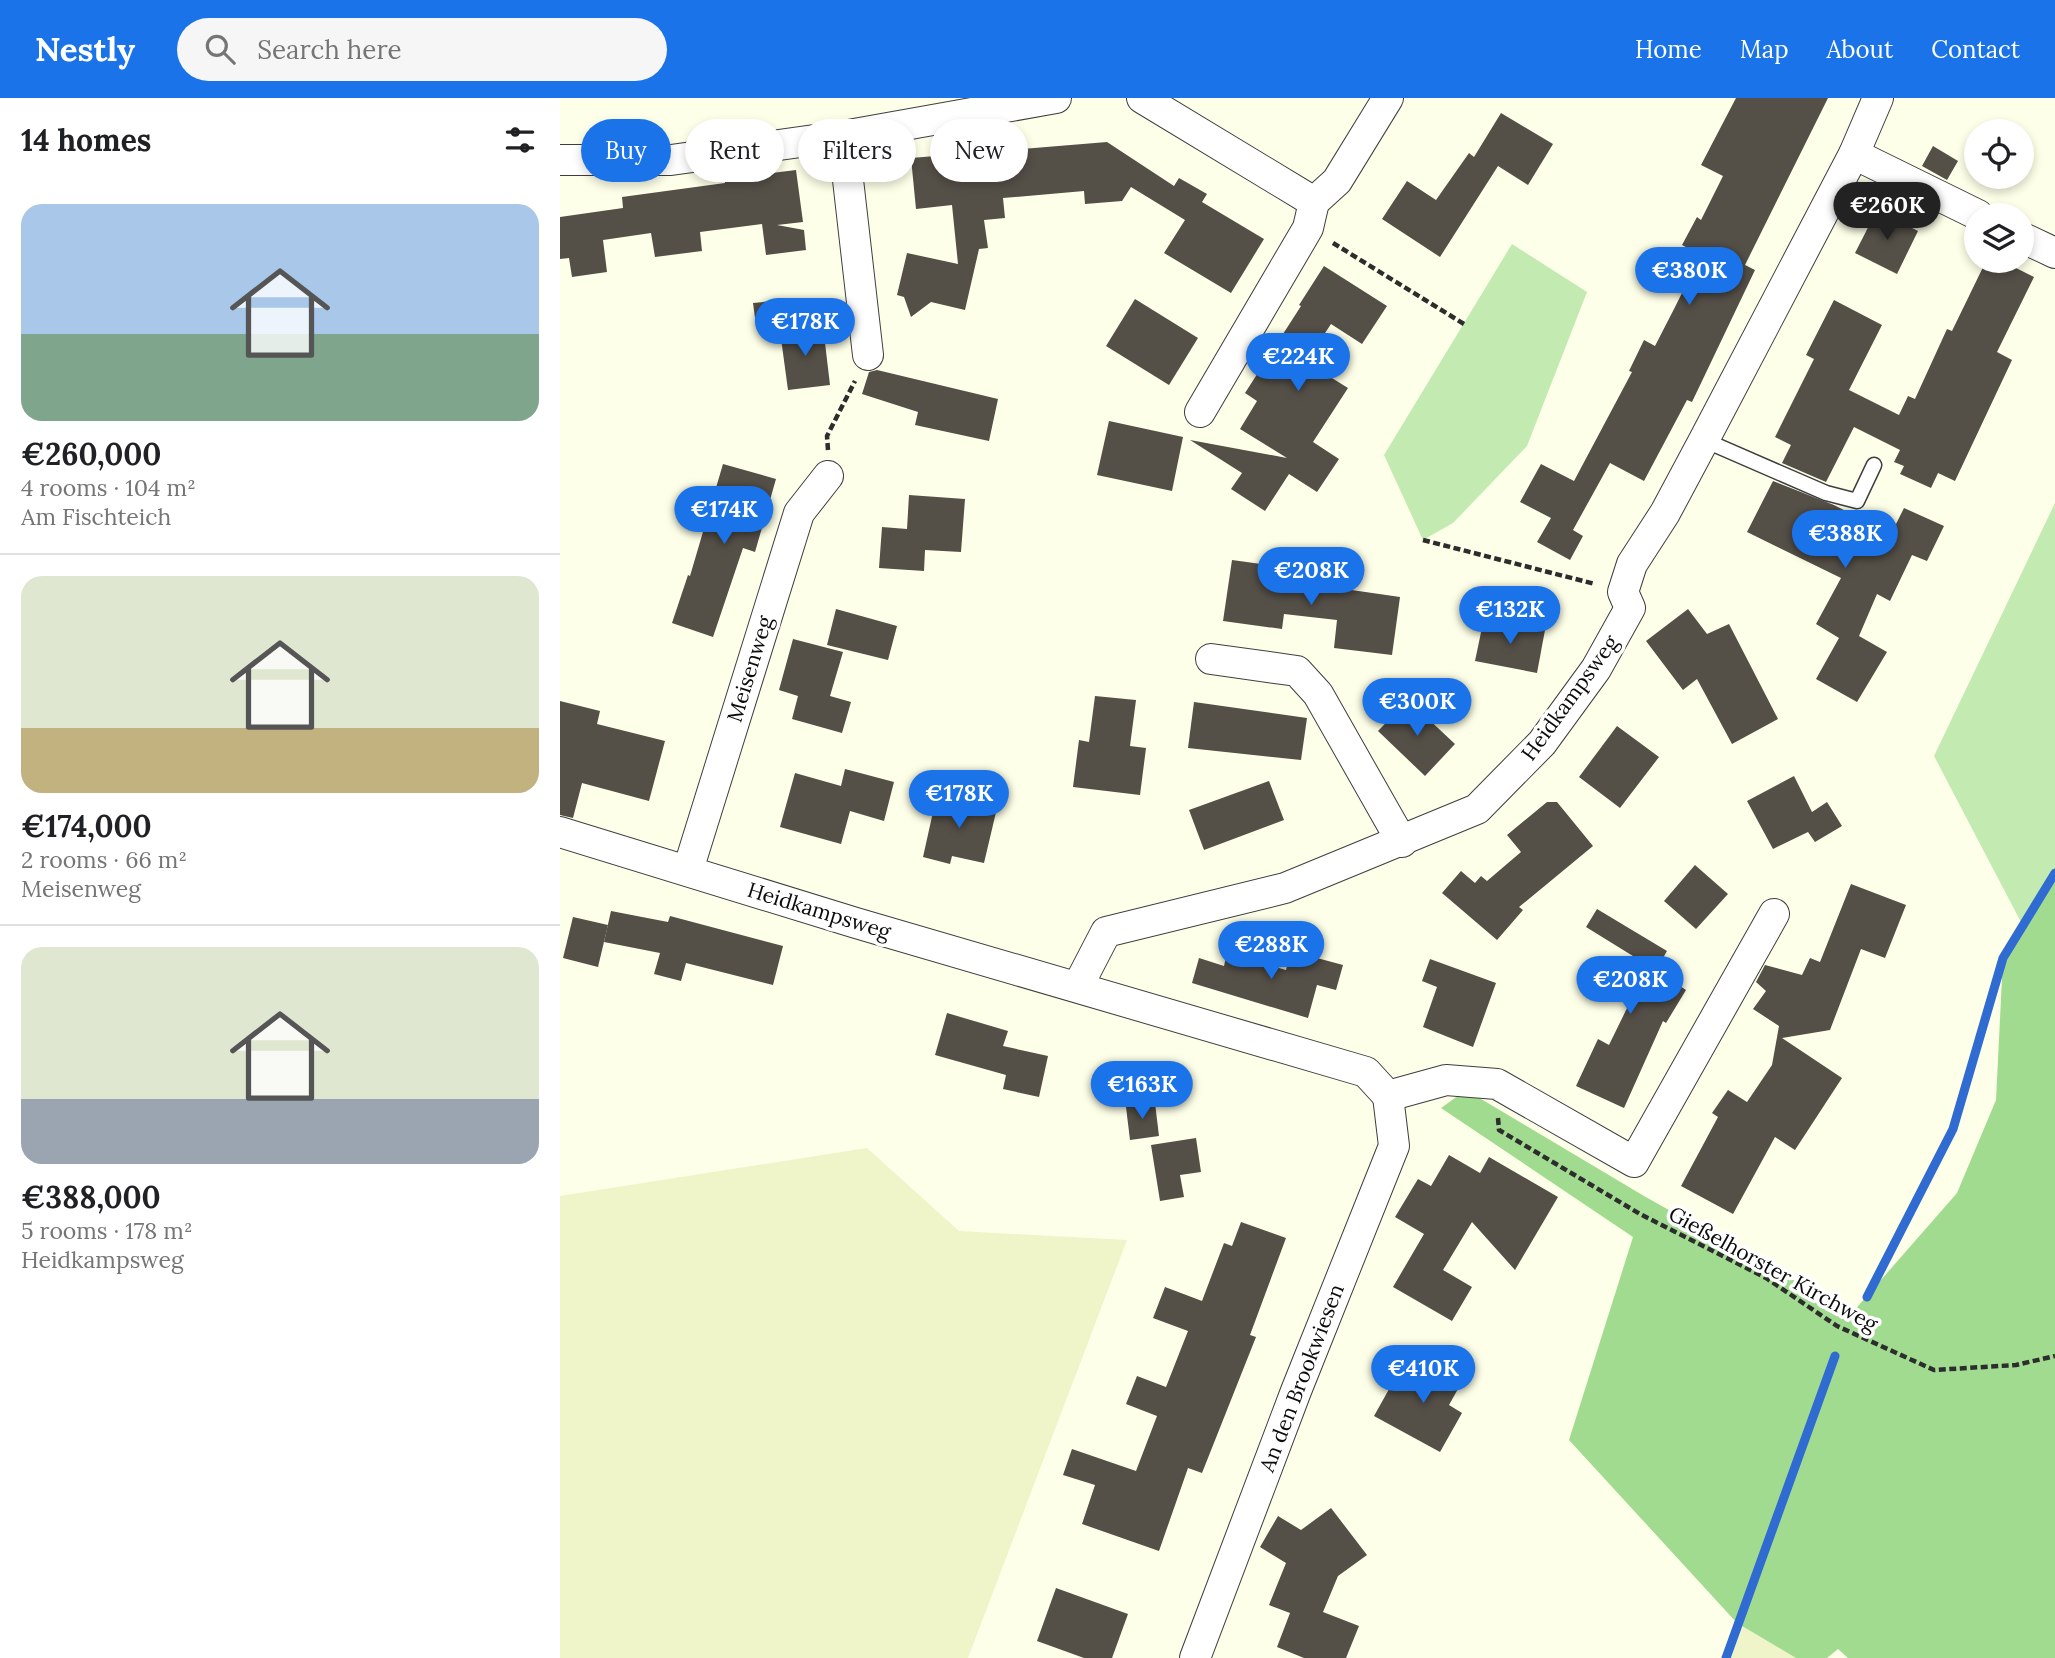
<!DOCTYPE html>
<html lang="en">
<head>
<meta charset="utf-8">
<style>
	:root { --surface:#fff; --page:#f6f6f6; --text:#202124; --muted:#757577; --line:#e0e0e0; --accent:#1a73e8 }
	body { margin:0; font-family:Lora,serif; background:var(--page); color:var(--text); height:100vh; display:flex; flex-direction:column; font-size:26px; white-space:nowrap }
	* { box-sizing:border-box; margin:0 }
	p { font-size:23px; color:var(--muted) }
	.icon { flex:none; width:38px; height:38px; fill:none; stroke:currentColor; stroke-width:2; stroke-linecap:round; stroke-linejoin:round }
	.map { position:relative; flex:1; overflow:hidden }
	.sheet { display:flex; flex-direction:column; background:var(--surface); width:560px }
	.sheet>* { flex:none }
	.banner { position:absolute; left:21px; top:21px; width:665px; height:63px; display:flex; gap:14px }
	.tools { position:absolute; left:1404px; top:21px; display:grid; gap:14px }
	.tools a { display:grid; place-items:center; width:70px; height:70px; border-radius:50%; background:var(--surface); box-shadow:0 4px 10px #0003; font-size:35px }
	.price { position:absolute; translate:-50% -60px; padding:0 16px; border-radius:24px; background:var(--accent); color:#fff; font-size:23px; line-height:46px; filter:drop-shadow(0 2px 4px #0008) }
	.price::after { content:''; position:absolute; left:50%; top:42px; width:21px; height:16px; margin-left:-10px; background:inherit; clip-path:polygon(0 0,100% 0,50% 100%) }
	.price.active { background:#222; color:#fff }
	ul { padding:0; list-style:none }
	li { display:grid; align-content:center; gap:14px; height:371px; padding:0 21px }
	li+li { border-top:2px solid var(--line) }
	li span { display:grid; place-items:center; height:217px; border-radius:21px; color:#555 }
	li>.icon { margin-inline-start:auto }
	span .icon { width:126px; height:126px; fill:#fffc; stroke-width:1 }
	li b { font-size:30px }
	h2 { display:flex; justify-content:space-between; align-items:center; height:84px; padding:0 21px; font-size:30px }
	.chip { padding:0 24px; border-radius:32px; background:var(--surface); box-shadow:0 4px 10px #0003; font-size:24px; line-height:63px }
	.chip.active { background:var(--accent); color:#fff }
	header { display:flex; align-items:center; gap:42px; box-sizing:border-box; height:98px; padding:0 35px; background:var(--accent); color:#fff }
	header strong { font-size:33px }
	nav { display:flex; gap:38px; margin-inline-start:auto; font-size:24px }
	.search { width:490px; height:63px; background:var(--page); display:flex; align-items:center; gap:18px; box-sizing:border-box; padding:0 24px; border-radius:38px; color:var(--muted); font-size:26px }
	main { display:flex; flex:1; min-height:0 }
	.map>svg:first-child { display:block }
	.farmland { fill:#eff5c8 }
	.green { fill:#c2eab1 }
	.forest { fill:#a1db90 }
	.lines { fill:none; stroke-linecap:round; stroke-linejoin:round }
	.stream { stroke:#306bd2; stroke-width:9 }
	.building { fill:#544f47 }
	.lane-casing { stroke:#3e3e3e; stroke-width:17 }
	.street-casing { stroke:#3e3e3e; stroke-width:32 }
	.path { stroke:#2d2d2d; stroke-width:4.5; stroke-dasharray:7 3.5; stroke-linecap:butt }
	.lane { stroke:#fff; stroke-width:14 }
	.street { stroke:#fff; stroke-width:30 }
	.labels { text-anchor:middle; stroke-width:7; stroke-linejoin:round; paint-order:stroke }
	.street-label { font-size:21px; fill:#0b0b0b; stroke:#fff }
</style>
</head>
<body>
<header>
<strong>Nestly</strong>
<div class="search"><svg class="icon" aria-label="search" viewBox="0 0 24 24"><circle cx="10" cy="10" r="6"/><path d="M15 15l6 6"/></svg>Search here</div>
<nav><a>Home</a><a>Map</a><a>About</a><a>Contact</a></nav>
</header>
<main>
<section class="sheet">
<h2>14 homes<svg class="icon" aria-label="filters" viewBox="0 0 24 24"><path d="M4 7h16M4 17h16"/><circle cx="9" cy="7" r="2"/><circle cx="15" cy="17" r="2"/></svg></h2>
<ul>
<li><span style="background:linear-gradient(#a9c7e8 60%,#7fa58c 0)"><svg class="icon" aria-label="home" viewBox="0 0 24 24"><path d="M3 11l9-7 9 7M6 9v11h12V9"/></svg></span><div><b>€260,000</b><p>4 rooms · 104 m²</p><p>Am Fischteich</p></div></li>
<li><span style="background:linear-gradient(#dfe7d0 70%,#c2b280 0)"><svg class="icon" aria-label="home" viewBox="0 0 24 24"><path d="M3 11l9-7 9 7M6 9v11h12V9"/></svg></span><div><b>€174,000</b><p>2 rooms · 66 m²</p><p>Meisenweg</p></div></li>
<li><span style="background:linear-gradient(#dfe7d0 70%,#9aa5b1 0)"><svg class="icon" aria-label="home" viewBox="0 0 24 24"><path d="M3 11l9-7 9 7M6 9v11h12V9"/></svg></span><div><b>€388,000</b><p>5 rooms · 178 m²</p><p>Heidkampsweg</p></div></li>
</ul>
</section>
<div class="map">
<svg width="1495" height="1560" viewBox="0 0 1495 1560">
	<rect width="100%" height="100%" fill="#feffe8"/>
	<!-- farmland -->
	<g class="farmland">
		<polygon points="307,1050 399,1133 567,1142 408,1560 0,1560 0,1098"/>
		<polygon points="1177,1525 1236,1560 1166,1560"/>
	</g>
	<!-- green -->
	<g class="green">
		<polygon points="952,146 1027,194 967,348 893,425 863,442 824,357"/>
		<polygon points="1495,405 1495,774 1463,828 1374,658"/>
	</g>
	<!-- forest -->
	<polygon class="forest" points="1495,774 1495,1560 1288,1560 1278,1551 1267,1560 1236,1560 1177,1525 1009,1342 1073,1139 881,1010 906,992 1084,1098 1292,1215 1397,1095 1436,1002 1443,860"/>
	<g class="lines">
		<!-- stream -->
		<g class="stream">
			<polyline points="1307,1199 1393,1031 1443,860 1495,775"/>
			<polyline points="1166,1560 1275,1258"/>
		</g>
	</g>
	<!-- building -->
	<g class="building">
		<polygon points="1176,0 1268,0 1185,167 1195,172 1132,304 1127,302 1084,383 1050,365 1013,432 1023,438 1010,462 977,444 991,420 960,404 981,366 1014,383 1072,274 1069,273 1084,242 1095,248 1114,211 1141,157 1122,147 1137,119 1141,122 1163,78 1141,67"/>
		<polygon points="941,15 993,46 968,87 938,68 880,159 822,121 847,83 876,102 909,55 914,59"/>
		<polygon points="547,44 614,88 619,80 647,96 642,104 704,141 671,195 604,155 625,122 571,89 562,103 525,106 524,93 443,100 445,120 424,122 428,150 419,151 405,212 371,204 351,219 344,199 337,197 347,155 398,166 392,107 356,111 351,60"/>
		<polygon points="1373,48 1398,63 1387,82 1362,68"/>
		<polygon points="236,72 243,124 217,127 244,132 246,152 206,157 202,126 140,134 142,153 95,159 91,135 43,142 47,174 12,179 9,160 0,161 0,119 63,110 62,99 165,85 165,81"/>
		<polygon points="1317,112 1358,133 1337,176 1295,155"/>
		<polygon points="1426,163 1442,163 1474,179 1437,254 1452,262 1395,383 1378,375 1371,390 1340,376 1344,368 1334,364 1340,352 1294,329 1266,384 1222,365 1231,347 1215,339 1254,261 1246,257 1274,202 1322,227 1289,292 1339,317 1348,298 1355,301 1387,231 1392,233"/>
		<polygon points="764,168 827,208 802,246 771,226 746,264 788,290 753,344 779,361 757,394 729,376 705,413 671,391 682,375 630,342 727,360 680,331 697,303 685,295 741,208 739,207"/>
		<polygon points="234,201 236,223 196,227 193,205"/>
		<polygon points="575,201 638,240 609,287 546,248"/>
		<polygon points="263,228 270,287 228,292 220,233"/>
		<polygon points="317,272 438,301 429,343 355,327 358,314 302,296 309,274"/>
		<polygon points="549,323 623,339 612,393 537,377"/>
		<polygon points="163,366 216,381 195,454 183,450 153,539 112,525 128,477 130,478"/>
		<polygon points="1213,383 1274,407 1331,436 1344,410 1384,428 1367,463 1352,457 1330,503 1317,496 1299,538 1327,554 1297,604 1256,581 1279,540 1256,526 1281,480 1187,434"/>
		<polygon points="349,397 405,401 401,454 365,452 364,473 319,470 322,429 347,431"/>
		<polygon points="672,462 731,470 729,483 840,499 832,557 774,550 777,522 724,516 722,531 663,523"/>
		<polygon points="276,511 337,528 328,562 267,547"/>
		<polygon points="1128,511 1147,536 1169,526 1218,621 1172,646 1137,581 1123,592 1086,543"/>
		<polygon points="924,520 985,532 977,575 915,563"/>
		<polygon points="233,541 283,554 270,598 291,604 282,635 232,621 238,598 219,592"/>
		<polygon points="535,598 576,602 570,648 586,650 580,697 513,689 519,642 529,644"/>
		<polygon points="848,602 895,646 865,678 818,633"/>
		<polygon points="0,603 40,613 37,626 105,643 89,703 22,685 13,720 0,717"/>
		<polygon points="634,604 747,620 741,662 628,650"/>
		<polygon points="1057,628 1099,659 1060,710 1019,679"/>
		<polygon points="285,671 334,684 324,723 290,713 281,746 220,729 235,675 281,688"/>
		<polygon points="1234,678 1252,714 1267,704 1282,728 1255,744 1248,734 1213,751 1187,703"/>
		<polygon points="709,683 724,722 644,752 629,712"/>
		<polygon points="377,696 437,710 424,765 392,758 390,766 363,759"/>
		<polygon points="987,704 997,704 1033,748 959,809 963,812 937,842 882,795 901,773 915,785 921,778 927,783 961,754 947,737"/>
		<polygon points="1135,767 1168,796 1136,831 1104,803"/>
		<polygon points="1291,786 1346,807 1325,860 1301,851 1270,932 1222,940 1282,980 1235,1052 1215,1039 1173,1116 1121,1088 1158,1019 1152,1015 1168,992 1187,1004 1212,967 1219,928 1193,911 1206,893 1196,884 1205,867 1242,877 1250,860 1260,864"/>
		<polygon points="1037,811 1107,853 1096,872 1091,869 1126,892 1106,925 1103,923 1064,1010 1016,988 1038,941 1049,947 1070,904 1060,898 1081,863 1026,829"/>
		<polygon points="51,813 108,824 110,818 223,848 213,887 126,865 121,883 94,876 100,855 44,844"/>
		<polygon points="13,819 48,827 38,869 3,860"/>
		<polygon points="731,853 783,867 776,892 757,887 748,920 632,885 639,860 664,868 667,855 726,872"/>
		<polygon points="870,861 936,885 913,949 863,929 877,889 862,883"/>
		<polygon points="387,915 448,933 443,948 488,958 479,999 443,991 446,977 375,957"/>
		<polygon points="595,1005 599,1038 570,1042 566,1009"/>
		<polygon points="636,1040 641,1074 620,1077 624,1099 600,1103 591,1047"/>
		<polygon points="889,1057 920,1075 929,1059 998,1099 955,1172 912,1124 883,1172 912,1189 892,1223 833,1189 864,1136 835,1119 858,1081 871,1088"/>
		<polygon points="681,1124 726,1140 690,1237 696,1239 642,1375 628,1370 599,1453 522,1426 535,1387 503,1377 512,1351 576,1373 597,1318 566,1306 577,1278 606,1289 628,1233 593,1220 605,1189 642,1203 664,1145 672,1148"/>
		<polygon points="870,1262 904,1280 889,1307 902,1315 880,1354 814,1318 842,1268 861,1279"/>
		<polygon points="771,1410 807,1457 778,1478 763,1514 799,1528 786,1560 744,1560 717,1549 730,1515 709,1507 726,1465 700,1449 718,1418 741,1432"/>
		<polygon points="496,1490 568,1516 552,1560 524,1560 477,1543"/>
	</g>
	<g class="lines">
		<!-- lane casing -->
		<g class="lane-casing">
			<polyline id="lane" points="1144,342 1266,395 1297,403 1314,367"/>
		</g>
		<!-- street casing -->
		<g class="street-casing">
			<g id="street">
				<polyline points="582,0 754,104 777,83 828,0"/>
				<polyline points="283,38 308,257"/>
				<polyline points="1294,56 1418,117"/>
				<polyline points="0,62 111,62 283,38 496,0"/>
				<polyline points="1461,139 1495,155"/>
				<polyline points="640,314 748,130 754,104"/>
				<polyline points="651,561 737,573 758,596 842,744"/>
				<polyline points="0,734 296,825 806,974 828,998"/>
				<polyline points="128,772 239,415 268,378"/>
				<polyline points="518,888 546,834 725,790 917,711 982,645 1036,571 1070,510 1063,494 1072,466 1105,415 1144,342 1294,56 1318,0"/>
				<polyline points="828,998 886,982 937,986 1074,1064 1214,816"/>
				<polyline points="635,1560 736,1293 834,1048 828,998"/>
			</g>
		</g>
		<!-- path -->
		<g class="path">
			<polyline points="773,145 904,226"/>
			<polyline points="268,352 267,338 295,283"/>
			<polyline points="863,442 1035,486"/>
			<polyline points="938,1020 939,1032 1080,1116 1206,1180 1277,1228 1374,1272 1456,1267 1495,1258"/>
		</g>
		<!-- lane -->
		<use href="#lane" class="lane"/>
		<!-- street -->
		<use href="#street" class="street"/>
	</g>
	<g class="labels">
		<!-- street labels -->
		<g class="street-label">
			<text transform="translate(190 571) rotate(-73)" y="7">Meisenweg</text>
			<text transform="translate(1010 600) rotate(-54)" y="7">Heidkampsweg</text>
			<text transform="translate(259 813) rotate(17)" y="7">Heidkampsweg</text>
			<text transform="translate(1213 1171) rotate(29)" y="7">Gießelhorster Kirchweg</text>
			<text transform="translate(742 1280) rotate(-69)" y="7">An den Brookwiesen</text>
		</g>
	</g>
</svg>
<div class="tools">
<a><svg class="icon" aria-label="locate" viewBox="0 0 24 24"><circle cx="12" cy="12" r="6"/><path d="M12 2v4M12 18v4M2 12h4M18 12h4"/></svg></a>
<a><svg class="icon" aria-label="layers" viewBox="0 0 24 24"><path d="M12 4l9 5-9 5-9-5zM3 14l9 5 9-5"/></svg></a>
</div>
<b class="price active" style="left:1327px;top:144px">€260K</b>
<b class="price" style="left:1129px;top:209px">€380K</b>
<b class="price" style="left:245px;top:260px">€178K</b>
<b class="price" style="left:738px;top:295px">€224K</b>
<b class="price" style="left:164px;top:448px">€174K</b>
<b class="price" style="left:1285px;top:472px">€388K</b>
<b class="price" style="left:751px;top:509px">€208K</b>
<b class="price" style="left:950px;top:548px">€132K</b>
<b class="price" style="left:857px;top:640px">€300K</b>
<b class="price" style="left:399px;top:732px">€178K</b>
<b class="price" style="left:711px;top:883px">€288K</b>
<b class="price" style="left:1070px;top:918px">€208K</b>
<b class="price" style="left:582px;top:1023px">€163K</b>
<b class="price" style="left:863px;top:1307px">€410K</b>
<div class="banner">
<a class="chip active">Buy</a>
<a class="chip">Rent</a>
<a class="chip">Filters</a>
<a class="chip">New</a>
</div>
</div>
</main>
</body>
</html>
